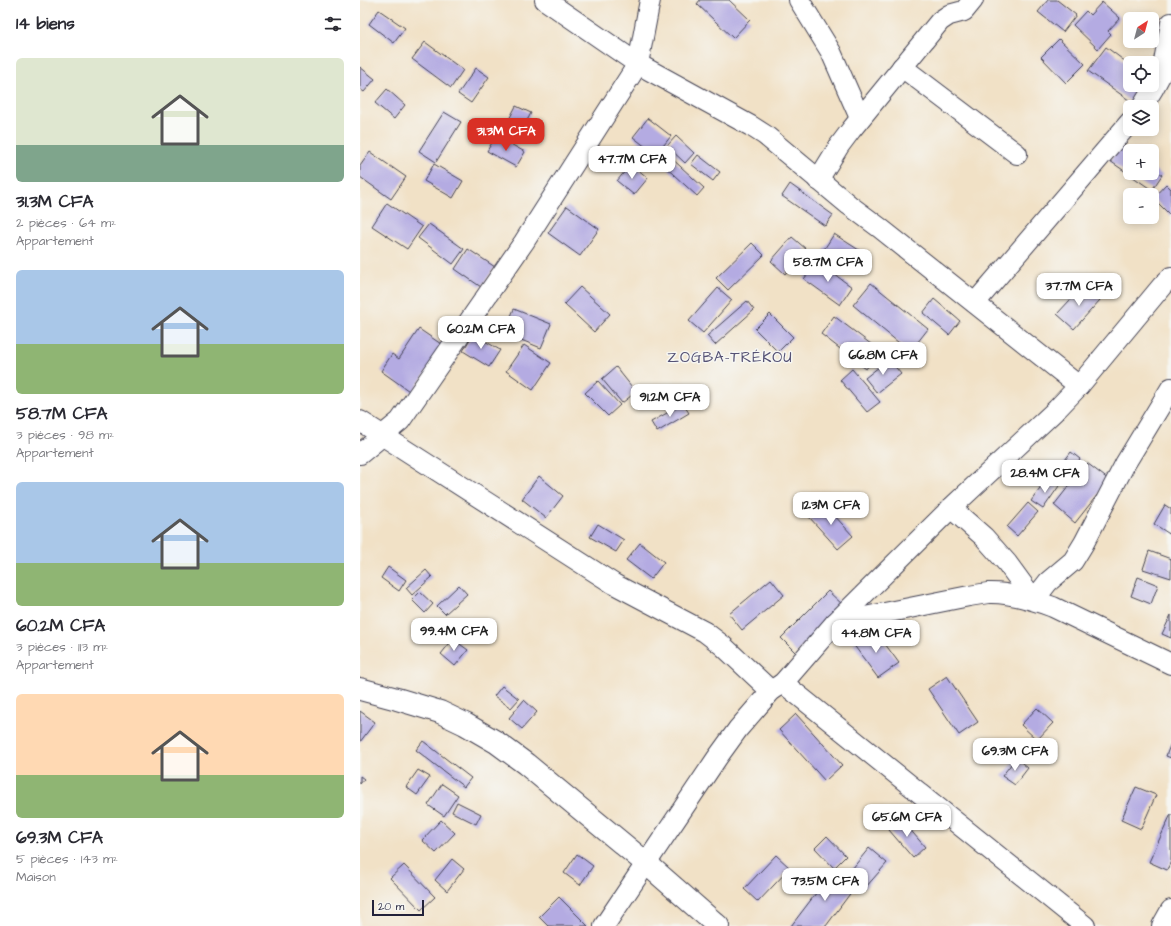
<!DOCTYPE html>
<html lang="fr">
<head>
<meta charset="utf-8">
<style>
	:root { --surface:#fff; --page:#f7f7f7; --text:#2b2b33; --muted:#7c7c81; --accent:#d93025 }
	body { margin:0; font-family:"Architects Daughter",sans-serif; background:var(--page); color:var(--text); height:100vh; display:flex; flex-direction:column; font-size:15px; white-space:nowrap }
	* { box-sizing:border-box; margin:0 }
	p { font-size:13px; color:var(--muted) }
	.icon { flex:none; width:22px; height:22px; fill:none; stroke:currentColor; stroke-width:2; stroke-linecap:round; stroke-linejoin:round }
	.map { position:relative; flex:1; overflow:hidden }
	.sheet { display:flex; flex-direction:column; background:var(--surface); width:360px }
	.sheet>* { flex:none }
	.needle { width:26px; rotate:36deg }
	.fabs { position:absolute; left:763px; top:12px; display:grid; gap:8px }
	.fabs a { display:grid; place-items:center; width:36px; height:36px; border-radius:6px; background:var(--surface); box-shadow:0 2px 10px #0003; font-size:20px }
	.scale { position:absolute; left:12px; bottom:10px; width:52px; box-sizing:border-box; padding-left:4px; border:2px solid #22223b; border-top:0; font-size:11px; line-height:14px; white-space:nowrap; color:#22223b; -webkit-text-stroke:3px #f6f6f2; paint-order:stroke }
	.price { position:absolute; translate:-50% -34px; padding:0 9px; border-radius:8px; background:#fff; color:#222; font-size:13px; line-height:26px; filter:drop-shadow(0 1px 2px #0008) }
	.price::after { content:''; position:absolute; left:50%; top:24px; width:12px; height:9px; margin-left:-6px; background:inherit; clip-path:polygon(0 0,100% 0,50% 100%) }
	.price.active { background:var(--accent); color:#fff }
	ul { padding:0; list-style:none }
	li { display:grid; align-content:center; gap:8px; height:212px; padding:0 16px }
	li span { display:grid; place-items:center; height:124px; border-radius:6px; color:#555 }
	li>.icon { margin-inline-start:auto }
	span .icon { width:72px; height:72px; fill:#fffc; stroke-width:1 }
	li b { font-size:17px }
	h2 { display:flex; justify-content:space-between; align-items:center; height:48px; padding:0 16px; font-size:17px }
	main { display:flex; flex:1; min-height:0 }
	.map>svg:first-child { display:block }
	.building { fill:#b4abe2 }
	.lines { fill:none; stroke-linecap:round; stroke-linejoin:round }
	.street-casing { stroke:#413f50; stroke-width:22 }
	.secondary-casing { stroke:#413f50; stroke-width:24 }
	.street { stroke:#fff; stroke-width:20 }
	.secondary { stroke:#fff; stroke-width:22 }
	.labels { text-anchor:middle; stroke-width:3; stroke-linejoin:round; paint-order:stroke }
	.neighbourhood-label { font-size:15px; letter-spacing:1px; fill:#555275; stroke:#f6f6f2 }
</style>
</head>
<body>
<main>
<section class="sheet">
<h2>14 biens<svg class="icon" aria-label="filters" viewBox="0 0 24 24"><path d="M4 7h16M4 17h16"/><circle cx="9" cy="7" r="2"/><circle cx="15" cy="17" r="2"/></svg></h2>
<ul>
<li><span style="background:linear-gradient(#dfe7d0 70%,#7fa58c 0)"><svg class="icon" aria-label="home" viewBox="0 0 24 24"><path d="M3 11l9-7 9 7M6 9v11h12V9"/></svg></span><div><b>31.3M CFA</b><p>2 pièces · 64 m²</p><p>Appartement</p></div></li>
<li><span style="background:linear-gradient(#a9c7e8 60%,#8fb573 0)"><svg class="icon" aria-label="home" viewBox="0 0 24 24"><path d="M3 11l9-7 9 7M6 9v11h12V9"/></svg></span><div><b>58.7M CFA</b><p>3 pièces · 98 m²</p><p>Appartement</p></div></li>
<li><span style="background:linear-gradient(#a9c7e8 65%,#8fb573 0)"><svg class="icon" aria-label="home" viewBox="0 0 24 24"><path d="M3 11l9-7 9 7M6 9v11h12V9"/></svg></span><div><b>60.2M CFA</b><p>3 pièces · 113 m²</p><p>Appartement</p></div></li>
<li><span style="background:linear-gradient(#ffd9b3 65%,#8fb573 0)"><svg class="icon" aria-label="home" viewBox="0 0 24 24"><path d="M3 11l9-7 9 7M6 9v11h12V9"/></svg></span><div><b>69.3M CFA</b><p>5 pièces · 143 m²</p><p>Maison</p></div></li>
</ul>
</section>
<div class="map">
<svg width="811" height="926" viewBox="0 0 811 926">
	<rect width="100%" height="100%" fill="#f6f6f2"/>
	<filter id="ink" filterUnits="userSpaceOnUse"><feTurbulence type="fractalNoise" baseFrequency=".025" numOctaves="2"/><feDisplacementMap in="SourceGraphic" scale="8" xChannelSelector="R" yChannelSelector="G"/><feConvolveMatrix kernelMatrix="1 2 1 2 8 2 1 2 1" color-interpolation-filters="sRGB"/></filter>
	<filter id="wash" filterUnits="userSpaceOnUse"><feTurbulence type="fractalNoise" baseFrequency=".012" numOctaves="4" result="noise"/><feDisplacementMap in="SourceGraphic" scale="16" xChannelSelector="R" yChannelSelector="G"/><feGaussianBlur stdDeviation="0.9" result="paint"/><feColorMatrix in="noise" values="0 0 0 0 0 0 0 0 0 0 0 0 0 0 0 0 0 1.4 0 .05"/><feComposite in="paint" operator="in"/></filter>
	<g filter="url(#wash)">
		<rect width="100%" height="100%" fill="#f1e1c6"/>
		<g id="blocks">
			<!-- building -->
			<g class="building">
				<polygon points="340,0 369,0 390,20 373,38 337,4"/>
				<polygon points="688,0 697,0 716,15 703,32 678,12"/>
				<polygon points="742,2 760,18 748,31 751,34 738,49 713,25 726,11 730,15"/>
				<polygon points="19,10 45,28 34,43 9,24"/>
				<polygon points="699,39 725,64 706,83 681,57"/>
				<polygon points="65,42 103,70 91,88 52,59"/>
				<polygon points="746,47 770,65 770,85 786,85 773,103 728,71"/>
				<polygon points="0,67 15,79 4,92 0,89"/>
				<polygon points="116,68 129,77 111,103 98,94"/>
				<polygon points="27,89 45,105 34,119 15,103"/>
				<polygon points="156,106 171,113 157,140 142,133"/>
				<polygon points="84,112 101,122 76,162 59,151"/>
				<polygon points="288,118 311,136 296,155 273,137"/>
				<polygon points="136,136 165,152 156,167 127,151"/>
				<polygon points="316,136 334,153 325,163 307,146"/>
				<polygon points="760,146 770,153 770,173 792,173 792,168 802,175 792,190 750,161"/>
				<polygon points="10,152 46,177 31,199 0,177 0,166"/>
				<polygon points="338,155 360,172 353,181 331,164"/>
				<polygon points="309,156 344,188 337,196 302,164"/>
				<polygon points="74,164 103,181 93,198 64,181"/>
				<polygon points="271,164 288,178 274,195 257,181"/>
				<polygon points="430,184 473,215 465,226 422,196"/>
				<polygon points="806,184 811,189 811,216 793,198"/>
				<polygon points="27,203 62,227 47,249 12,226"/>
				<polygon points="207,206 239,229 220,256 188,233"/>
				<polygon points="69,224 104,249 93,264 58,238"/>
				<polygon points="474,234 502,252 491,269 463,251"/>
				<polygon points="432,237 446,249 425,274 411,261"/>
				<polygon points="392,243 404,255 368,290 356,278"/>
				<polygon points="108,249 135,267 121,287 95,269"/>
				<polygon points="457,262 492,287 480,305 444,279"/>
				<polygon points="511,283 568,329 550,352 493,305"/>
				<polygon points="724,285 740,300 714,329 697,314"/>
				<polygon points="220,287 250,314 234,332 204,304"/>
				<polygon points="358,288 372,300 343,333 329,321"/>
				<polygon points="574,299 600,321 589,335 563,313"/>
				<polygon points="387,301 394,310 355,345 347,336"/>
				<polygon points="154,309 191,324 181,348 144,333"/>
				<polygon points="410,314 433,337 418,352 395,329"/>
				<polygon points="474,316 520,351 506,369 461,334"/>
				<polygon points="59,329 84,346 52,393 21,371 32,354 39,359"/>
				<polygon points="113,334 140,350 129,367 103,351"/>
				<polygon points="164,345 191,363 173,390 146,371"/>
				<polygon points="529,359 541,374 517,393 505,378"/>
				<polygon points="256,367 276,392 262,403 242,379"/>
				<polygon points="492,369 520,402 507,412 480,380"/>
				<polygon points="238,381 260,405 248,416 225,393"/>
				<polygon points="323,404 329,413 297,432 291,422"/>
				<polygon points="711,452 720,459 702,483 693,476"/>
				<polygon points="727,463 749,480 715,523 694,505"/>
				<polygon points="179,476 203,496 186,518 162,499"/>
				<polygon points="688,478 699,486 683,509 671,501"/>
				<polygon points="668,503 678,512 657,536 647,527"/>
				<polygon points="464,504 493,536 478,549 449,517"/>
				<polygon points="805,505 811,509 811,535 794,524"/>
				<polygon points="238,524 264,540 256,552 230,537"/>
				<polygon points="280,543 304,562 291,579 266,560"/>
				<polygon points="789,551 811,559 811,578 783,569"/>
				<polygon points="28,567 46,580 39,591 21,578"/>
				<polygon points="66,570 72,577 52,595 46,588"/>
				<polygon points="778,577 798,585 791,604 771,596"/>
				<polygon points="411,579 424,595 382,630 369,614"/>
				<polygon points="99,585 107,594 85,614 77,606"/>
				<polygon points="468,591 484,606 436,653 421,638"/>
				<polygon points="60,592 73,604 65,613 52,600"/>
				<polygon points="811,615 811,638 802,634"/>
				<polygon points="514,629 539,663 518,678 493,644"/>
				<polygon points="93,639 108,650 95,666 81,654"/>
				<polygon points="587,676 618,722 599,735 568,689"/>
				<polygon points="142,686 159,699 151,708 134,696"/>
				<polygon points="164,700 177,712 162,729 149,718"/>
				<polygon points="677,708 693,723 677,740 661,725"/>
				<polygon points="0,711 15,722 0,742"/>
				<polygon points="436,714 482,765 465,781 419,730"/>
				<polygon points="63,741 111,778 104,787 56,750"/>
				<polygon points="811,743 811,758 806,756"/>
				<polygon points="656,758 668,768 655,785 642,776"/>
				<polygon points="58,770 70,777 57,795 46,787"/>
				<polygon points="0,776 4,779 0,784"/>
				<polygon points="82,784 98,795 84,816 68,805"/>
				<polygon points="776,787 796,795 781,829 761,820"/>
				<polygon points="97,802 121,814 116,824 92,812"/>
				<polygon points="811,814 811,861 807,870 789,862"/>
				<polygon points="541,819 565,847 553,858 529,830"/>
				<polygon points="81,820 95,833 76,853 62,840"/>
				<polygon points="467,836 486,856 474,868 455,848"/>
				<polygon points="509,848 527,863 505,888 488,874"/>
				<polygon points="217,854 233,866 220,885 204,873"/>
				<polygon points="416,855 430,868 398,902 384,889"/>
				<polygon points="92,859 104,869 87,891 75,880"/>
				<polygon points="44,865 75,897 61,910 30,878"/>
				<polygon points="473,871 495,887 466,926 431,926"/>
				<polygon points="199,897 228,926 188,926 179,917"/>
			</g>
		</g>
	</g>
	<g filter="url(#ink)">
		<use href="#blocks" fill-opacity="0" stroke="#413f50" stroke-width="1"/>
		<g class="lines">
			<!-- street casing -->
			<g class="street-casing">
				<g id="street">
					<polyline points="185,0 278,64 391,126 405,135 489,205 520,228 719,386"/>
					<polyline points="439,0 471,52 500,118"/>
					<polyline points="542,67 657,154"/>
					<polyline points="782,107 793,89 802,72 811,23"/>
					<polyline points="458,180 479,146 491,130 580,21 589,15 604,11 613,0"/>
					<polyline points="615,303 770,122"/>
					<polyline points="0,421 254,584 345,632 362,645 411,691"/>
					<polyline points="0,454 40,421 164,242 278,64 290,0"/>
					<polyline points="591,508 624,537 647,563 674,600 688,582 713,561 724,543 765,464 811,388"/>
					<path d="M475,623L609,596C615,595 622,594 628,593C648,592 674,600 693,607L811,664"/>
					<polyline points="423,683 725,926"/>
					<polyline points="244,926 357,758 378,729 411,691 423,683 475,623 591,508 697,409 719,386 802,286 811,277"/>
					<polyline points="802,926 811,910"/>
				</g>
			</g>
			<!-- secondary casing -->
			<g class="secondary-casing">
				<polyline id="secondary" points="0,689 37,699 80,712 105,724 136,742 166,764 287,864 358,926"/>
			</g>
			<!-- street -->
			<use href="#street" class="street"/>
			<!-- secondary -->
			<use href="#secondary" class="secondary"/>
		</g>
	</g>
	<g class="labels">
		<!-- neighbourhood labels -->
		<g class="neighbourhood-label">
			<text x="370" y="362">ZOGBA-TRÉKOU</text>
		</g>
	</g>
</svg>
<div class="fabs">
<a><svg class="needle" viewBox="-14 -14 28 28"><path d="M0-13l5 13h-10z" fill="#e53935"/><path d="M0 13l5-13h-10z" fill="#7c7c81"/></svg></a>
<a><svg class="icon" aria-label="locate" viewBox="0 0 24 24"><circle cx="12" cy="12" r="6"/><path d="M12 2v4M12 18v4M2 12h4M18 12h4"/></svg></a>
<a><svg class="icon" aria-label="layers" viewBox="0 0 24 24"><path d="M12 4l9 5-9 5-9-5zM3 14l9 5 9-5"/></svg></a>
<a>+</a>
<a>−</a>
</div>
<div class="scale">20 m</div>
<b class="price active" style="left:146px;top:152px">31.3M CFA</b>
<b class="price" style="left:272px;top:180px">47.7M CFA</b>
<b class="price" style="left:468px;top:283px">58.7M CFA</b>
<b class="price" style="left:719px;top:307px">37.7M CFA</b>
<b class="price" style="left:121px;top:350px">60.2M CFA</b>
<b class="price" style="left:523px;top:376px">66.8M CFA</b>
<b class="price" style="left:310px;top:418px">91.2M CFA</b>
<b class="price" style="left:685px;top:494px">28.4M CFA</b>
<b class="price" style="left:471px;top:526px">123M CFA</b>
<b class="price" style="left:94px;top:652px">99.4M CFA</b>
<b class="price" style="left:516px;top:654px">44.8M CFA</b>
<b class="price" style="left:655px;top:772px">69.3M CFA</b>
<b class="price" style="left:547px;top:838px">65.6M CFA</b>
<b class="price" style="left:465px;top:902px">73.5M CFA</b>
</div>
</main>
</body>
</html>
